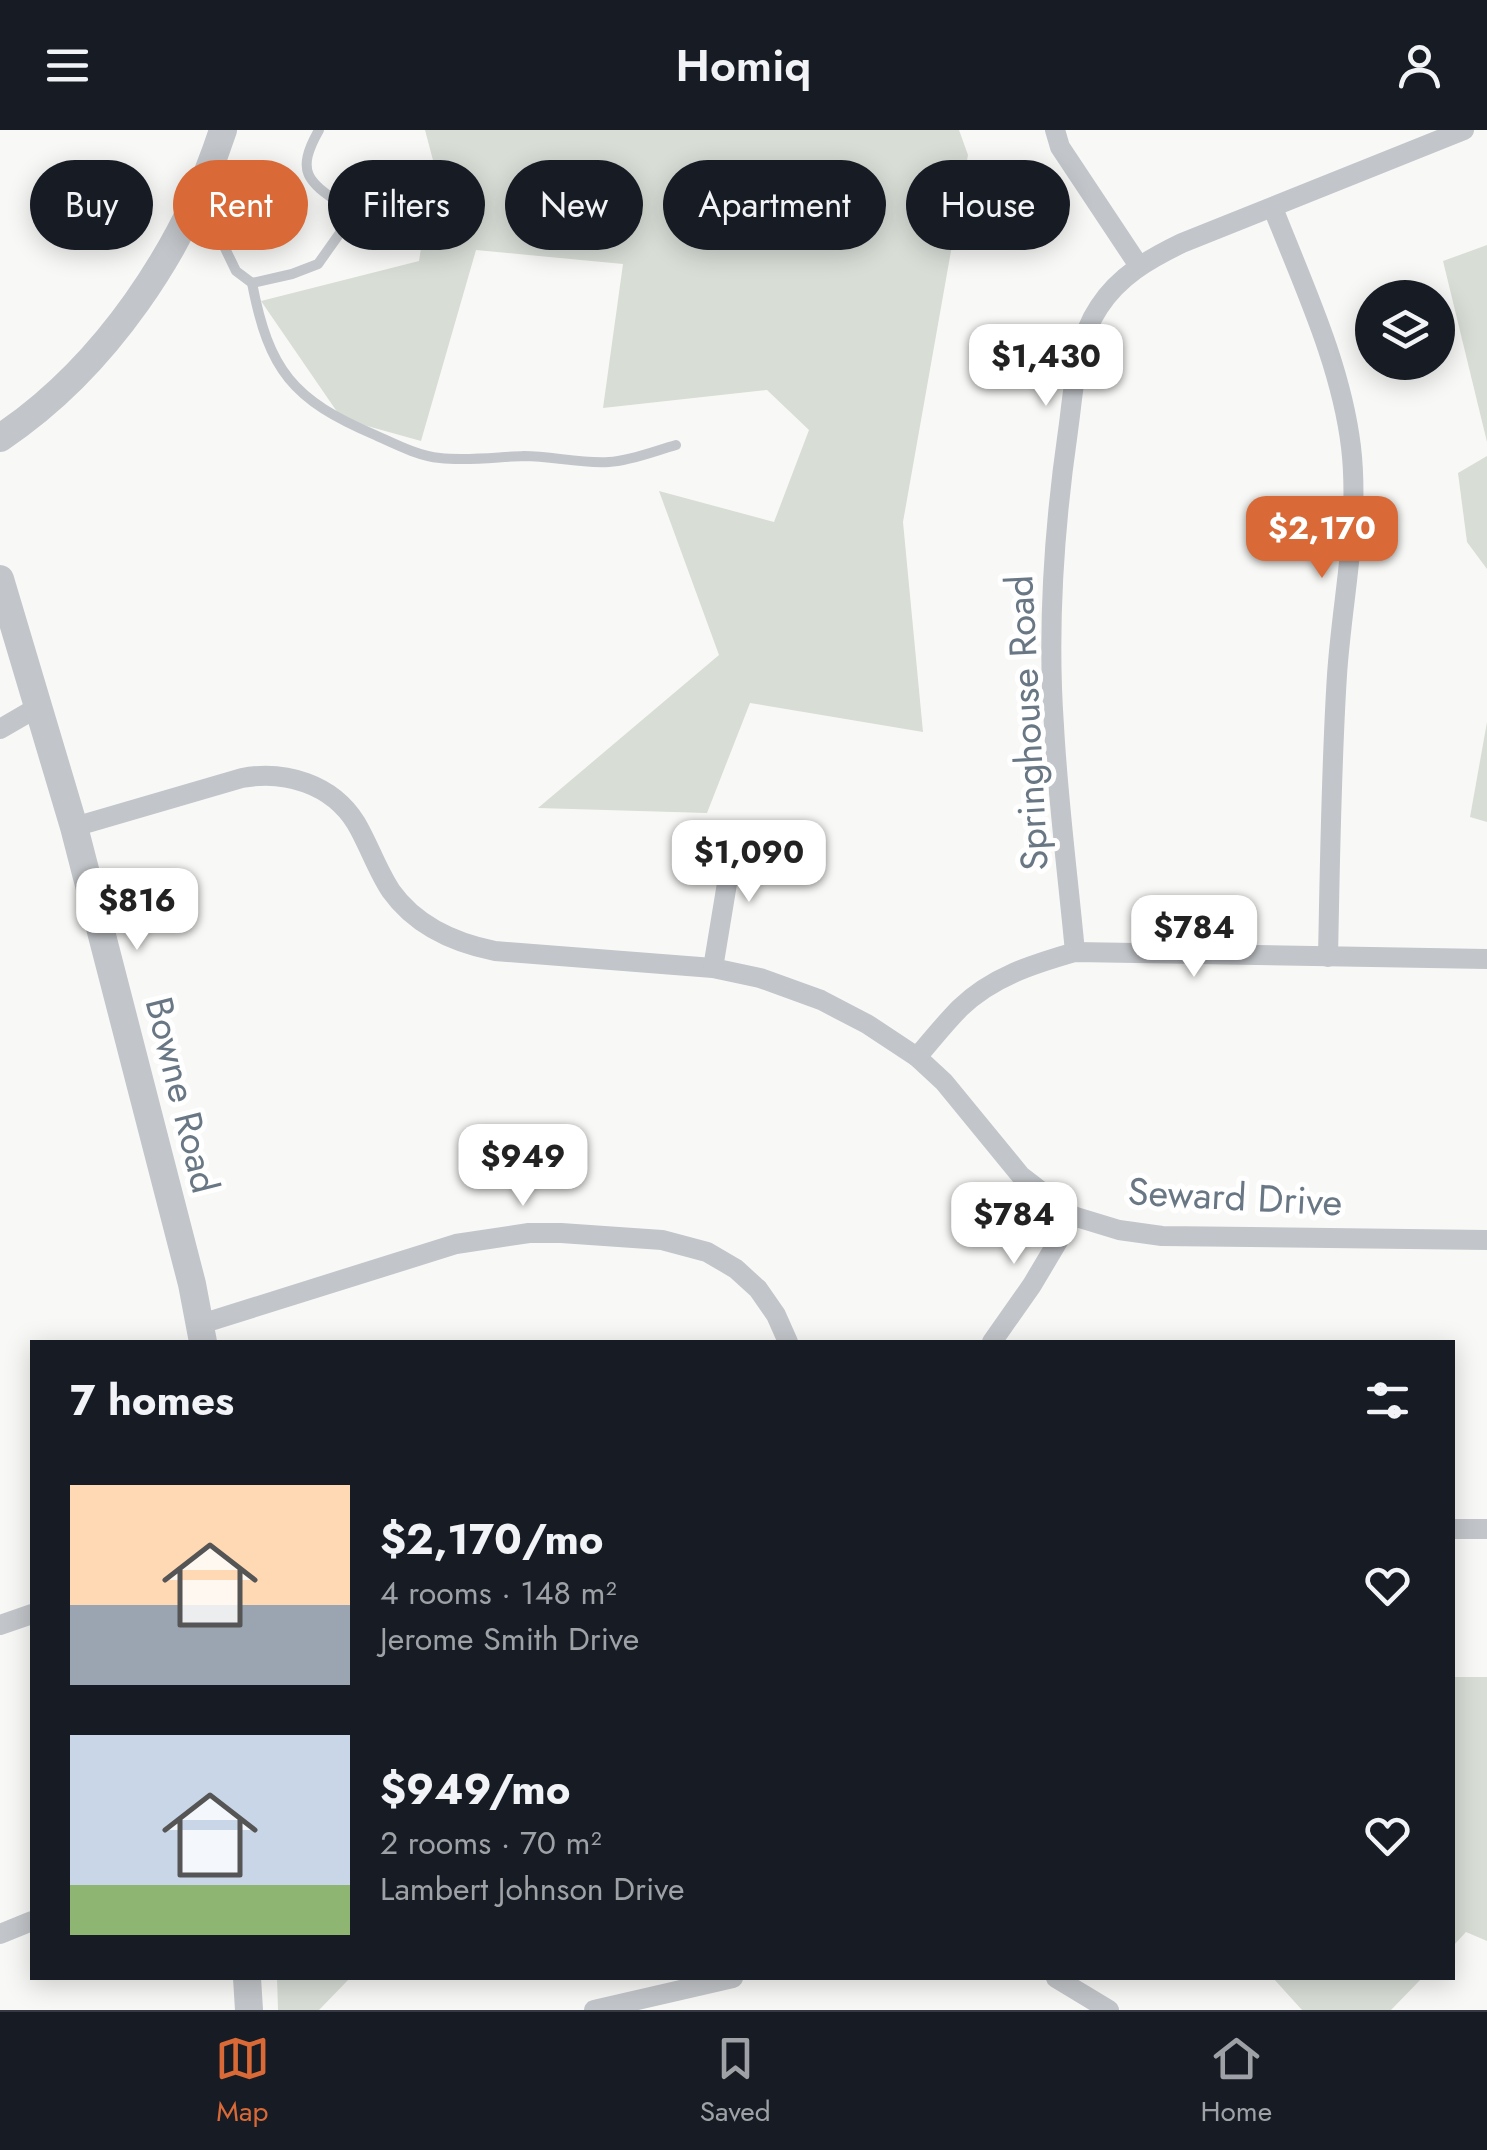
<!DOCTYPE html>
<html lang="en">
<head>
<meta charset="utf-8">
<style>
	:root { --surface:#171b24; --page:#242831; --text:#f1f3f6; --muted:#9ea1a6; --line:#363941; --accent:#d96936 }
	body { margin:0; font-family:Jost,sans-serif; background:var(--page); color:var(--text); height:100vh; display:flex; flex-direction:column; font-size:38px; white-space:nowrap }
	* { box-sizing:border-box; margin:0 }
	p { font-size:32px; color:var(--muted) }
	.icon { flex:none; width:55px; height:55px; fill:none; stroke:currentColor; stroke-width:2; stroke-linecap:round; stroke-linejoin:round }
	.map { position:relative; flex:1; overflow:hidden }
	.sheet { position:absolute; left:30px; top:1210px; width:1425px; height:640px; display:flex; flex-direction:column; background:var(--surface); border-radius:0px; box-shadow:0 5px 25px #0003 }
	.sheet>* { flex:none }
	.guide { position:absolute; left:30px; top:30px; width:1428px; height:90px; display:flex; gap:20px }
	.tools { position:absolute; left:1355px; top:150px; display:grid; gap:20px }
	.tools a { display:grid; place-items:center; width:100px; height:100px; border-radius:50%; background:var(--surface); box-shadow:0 5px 25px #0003; font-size:50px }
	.price { position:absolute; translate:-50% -85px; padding:0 22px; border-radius:20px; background:#fff; color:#222; font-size:32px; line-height:65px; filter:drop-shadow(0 2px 5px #0008) }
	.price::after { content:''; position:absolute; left:50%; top:60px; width:30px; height:22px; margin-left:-15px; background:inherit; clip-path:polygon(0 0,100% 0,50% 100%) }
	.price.selected { background:var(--accent); color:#fff }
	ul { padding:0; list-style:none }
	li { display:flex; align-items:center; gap:30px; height:250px; padding:0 40px }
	li span { display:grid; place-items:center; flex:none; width:280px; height:200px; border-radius:0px; color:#555 }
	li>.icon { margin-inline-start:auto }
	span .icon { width:120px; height:120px; fill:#fffc; stroke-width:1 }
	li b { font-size:42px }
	h2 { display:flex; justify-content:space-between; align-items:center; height:120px; padding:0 40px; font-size:42px }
	.chip { padding:0 35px; border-radius:45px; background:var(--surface); box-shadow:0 5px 25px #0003; font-size:35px; line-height:90px }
	.chip.selected { background:var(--accent); color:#fff }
	header { display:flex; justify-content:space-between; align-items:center; height:130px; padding:0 40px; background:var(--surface); font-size:45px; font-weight:600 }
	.dock { display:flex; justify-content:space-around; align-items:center; height:140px; border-top:2px solid var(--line); background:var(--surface); font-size:28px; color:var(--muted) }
	.dock a { display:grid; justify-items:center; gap:5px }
	.dock .selected { color:var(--accent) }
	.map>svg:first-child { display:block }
	.green { fill:#d8ddd6 }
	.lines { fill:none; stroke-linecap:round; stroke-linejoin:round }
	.service { stroke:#c2c5c9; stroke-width:10 }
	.minor { stroke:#c2c5c9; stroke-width:20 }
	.tertiary { stroke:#c2c5c9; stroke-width:28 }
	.labels { text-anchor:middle; stroke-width:10; stroke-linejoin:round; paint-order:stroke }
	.street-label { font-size:38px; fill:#697785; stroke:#fff }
</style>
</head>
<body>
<header><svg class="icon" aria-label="menu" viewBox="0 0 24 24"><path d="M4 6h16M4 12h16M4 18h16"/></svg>Homiq<svg class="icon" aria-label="person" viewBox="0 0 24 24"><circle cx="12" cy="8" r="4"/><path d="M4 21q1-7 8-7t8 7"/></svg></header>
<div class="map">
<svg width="1487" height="1880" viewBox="0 0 1487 1880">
	<rect width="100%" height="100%" fill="#f8f9f6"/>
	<!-- green -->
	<g class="green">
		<polygon points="425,0 959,0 968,25 903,392 923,602 750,573 707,683 538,678 719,525 659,361 774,392 809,300 767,260 603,278 623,134 476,120 421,311 342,289 261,171 419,131 434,34"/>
		<polygon points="1487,115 1487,312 1443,131"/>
		<polygon points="1487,326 1487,439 1467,412 1458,343"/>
		<polygon points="1487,592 1487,692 1470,687"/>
		<polygon points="1453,1547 1487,1547 1487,1811 1466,1802 1453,1816"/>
		<polygon points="277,1848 350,1848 319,1880 278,1880"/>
		<polygon points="1273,1848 1422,1848 1391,1880 1302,1880"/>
	</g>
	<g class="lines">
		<!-- service -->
		<g class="service">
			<path d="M193,79L219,106L236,141L252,153C269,241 293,270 375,305C395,314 418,326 440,328C468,331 496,327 524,326C552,326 581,334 609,332C630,331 655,321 676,315"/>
			<path d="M252,153L292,144L318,134L340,103L345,77C309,52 294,44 319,0"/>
		</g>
		<!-- minor -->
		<g class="minor">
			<polyline points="1055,0 1060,17 1139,136"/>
			<path d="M1273,78C1303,155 1341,234 1351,317C1360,393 1342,469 1337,545C1331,639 1330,733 1328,827"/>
			<polyline points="0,599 38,577"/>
			<path d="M74,697L242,648C285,640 332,654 356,693C369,715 377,740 391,761C416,796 455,813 495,821L713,838L760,848L821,870L867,894L917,927L944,952L1021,1046L1073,1086L1119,1100L1162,1106L1487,1110"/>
			<path d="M1075,822C1068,747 1058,671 1054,596C1047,497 1054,398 1068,301C1074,259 1075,213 1099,177C1119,146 1149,129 1182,113L1464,0"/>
			<polyline points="713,838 735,705"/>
			<path d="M917,927C931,911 945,893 960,878C992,847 1033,834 1075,822L1487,829"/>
			<polyline points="201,1194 456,1114 529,1103 561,1103 662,1110 707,1122 736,1139 758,1159 776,1185 788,1212"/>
			<polyline points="992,1212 1032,1155 1073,1086"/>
			<polyline points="1452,1399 1487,1399"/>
			<polyline points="0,1495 32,1484"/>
			<polyline points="0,1804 32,1791"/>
			<polyline points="1056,1848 1109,1880"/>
			<polyline points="594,1880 733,1848"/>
		</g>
		<!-- tertiary -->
		<g class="tertiary">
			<path d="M0,308C105,238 185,118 223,0"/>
			<polyline points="0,449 74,697 192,1154 203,1212"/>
			<polyline points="247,1848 249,1880"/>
		</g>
	</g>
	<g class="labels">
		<!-- street labels -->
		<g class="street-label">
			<text transform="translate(1027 593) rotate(-93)" y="13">Springhouse Road</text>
			<text transform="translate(182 965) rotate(76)" y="13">Bowne Road</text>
			<text transform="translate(1235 1067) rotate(3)" y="13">Seward Drive</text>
		</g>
	</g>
</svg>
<div class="tools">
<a><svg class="icon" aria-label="layers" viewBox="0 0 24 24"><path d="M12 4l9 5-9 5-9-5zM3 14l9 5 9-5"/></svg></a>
</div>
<b class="price" style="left:1046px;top:279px">$1,430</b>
<b class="price selected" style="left:1322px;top:451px">$2,170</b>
<b class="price" style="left:749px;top:775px">$1,090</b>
<b class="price" style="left:137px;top:823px">$816</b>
<b class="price" style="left:1194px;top:850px">$784</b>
<b class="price" style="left:523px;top:1079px">$949</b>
<b class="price" style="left:1014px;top:1137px">$784</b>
<div class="guide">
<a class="chip">Buy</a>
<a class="chip selected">Rent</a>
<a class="chip">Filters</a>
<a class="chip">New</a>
<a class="chip">Apartment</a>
<a class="chip">House</a>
</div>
<section class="sheet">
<h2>7 homes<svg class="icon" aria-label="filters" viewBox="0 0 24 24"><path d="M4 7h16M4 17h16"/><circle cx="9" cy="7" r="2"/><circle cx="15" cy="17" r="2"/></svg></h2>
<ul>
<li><span style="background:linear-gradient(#ffd9b3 60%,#9aa5b1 0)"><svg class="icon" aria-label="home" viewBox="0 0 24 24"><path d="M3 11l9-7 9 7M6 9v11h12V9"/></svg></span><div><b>$2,170/mo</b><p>4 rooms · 148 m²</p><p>Jerome Smith Drive</p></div><svg class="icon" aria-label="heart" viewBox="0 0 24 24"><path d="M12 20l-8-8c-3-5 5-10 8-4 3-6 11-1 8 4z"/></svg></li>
<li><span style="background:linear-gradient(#c9d6e8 75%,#8fb573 0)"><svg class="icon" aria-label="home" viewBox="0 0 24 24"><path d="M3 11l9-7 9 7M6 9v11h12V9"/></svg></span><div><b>$949/mo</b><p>2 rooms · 70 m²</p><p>Lambert Johnson Drive</p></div><svg class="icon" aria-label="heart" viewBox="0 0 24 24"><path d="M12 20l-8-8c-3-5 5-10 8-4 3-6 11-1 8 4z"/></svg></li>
</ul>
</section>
</div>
<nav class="dock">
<a class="selected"><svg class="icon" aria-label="map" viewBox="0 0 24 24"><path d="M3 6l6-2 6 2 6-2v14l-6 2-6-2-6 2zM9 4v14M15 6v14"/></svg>Map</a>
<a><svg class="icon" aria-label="saved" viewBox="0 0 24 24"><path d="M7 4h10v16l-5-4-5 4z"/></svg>Saved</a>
<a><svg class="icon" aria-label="home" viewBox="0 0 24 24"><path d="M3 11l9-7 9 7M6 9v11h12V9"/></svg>Home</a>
</nav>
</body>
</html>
